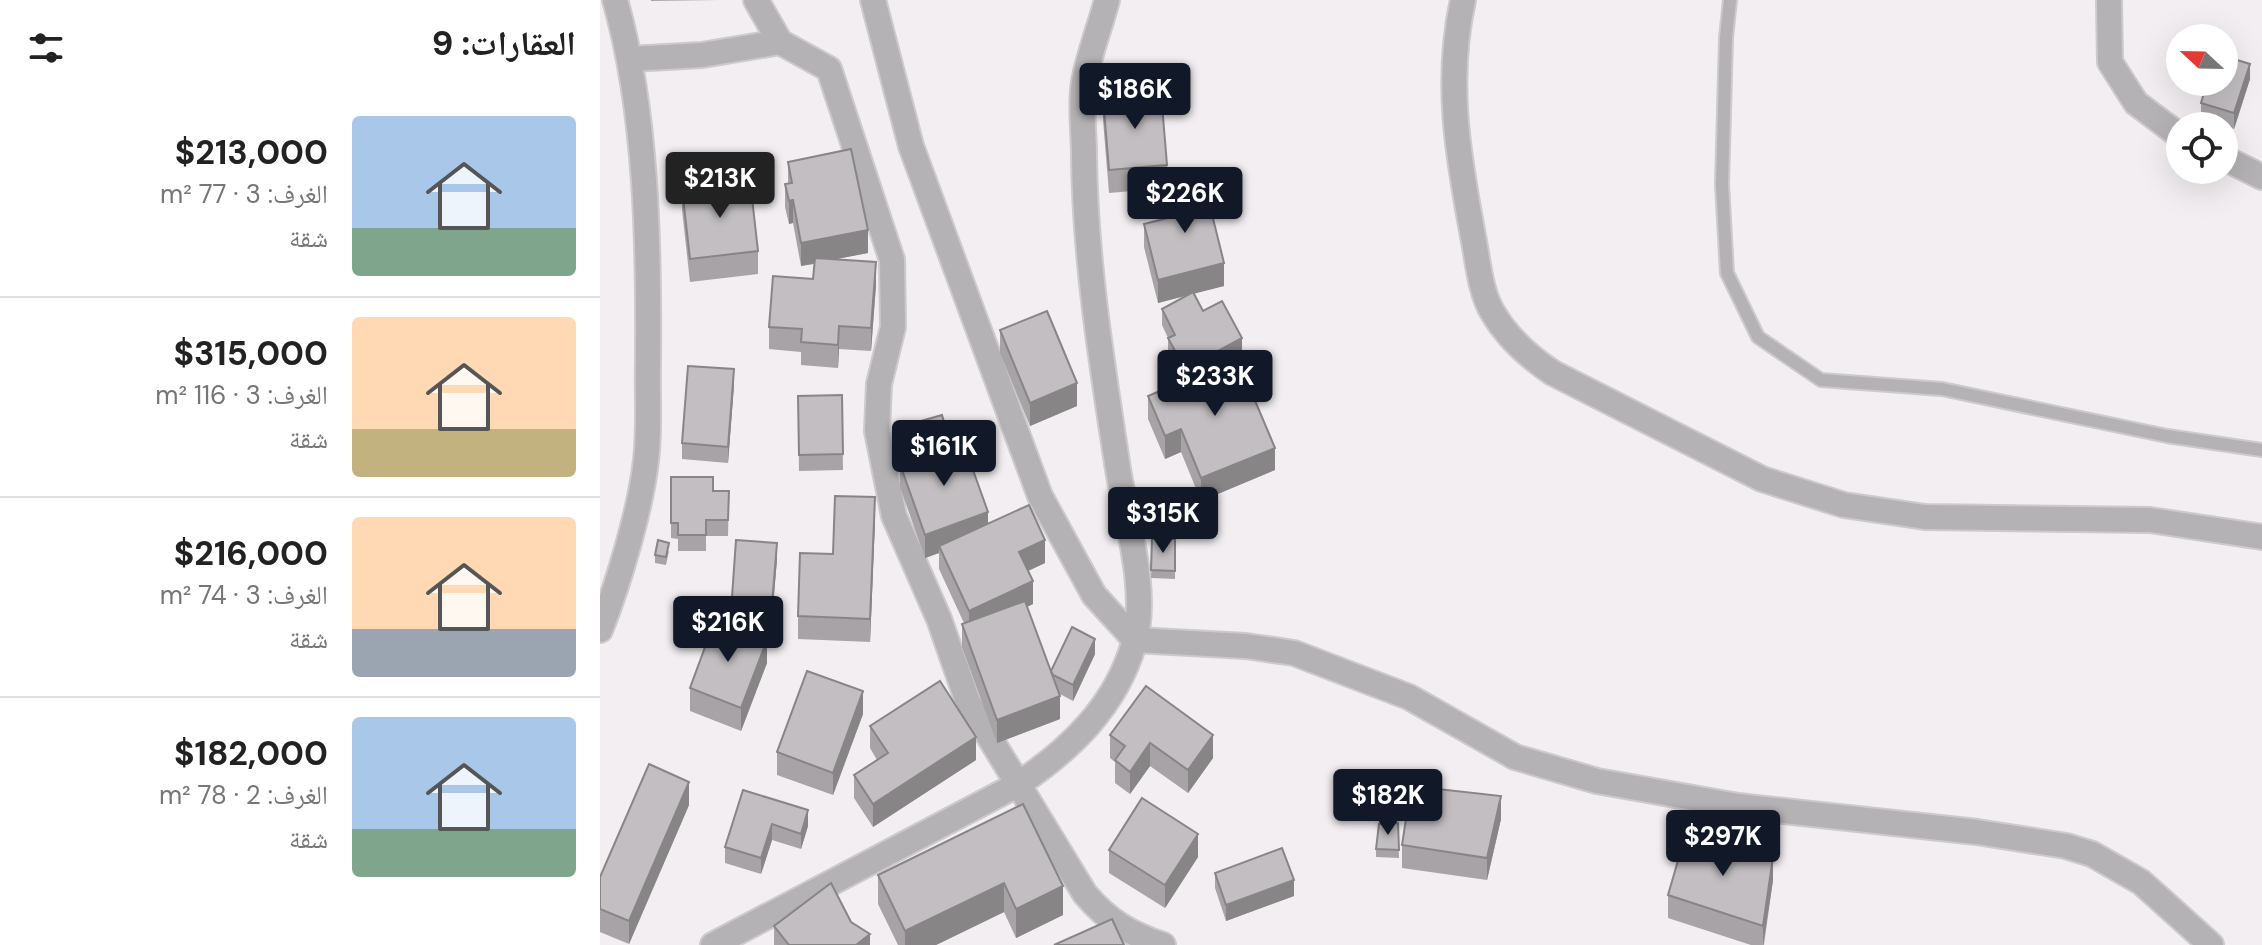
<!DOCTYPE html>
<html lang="ar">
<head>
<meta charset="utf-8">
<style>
	:root { --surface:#fff; --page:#f2f2f2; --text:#222; --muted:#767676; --line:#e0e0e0; --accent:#111827 }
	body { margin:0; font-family:"DM Sans","Noto Naskh Arabic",sans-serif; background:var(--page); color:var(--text); direction:rtl; height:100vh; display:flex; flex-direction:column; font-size:30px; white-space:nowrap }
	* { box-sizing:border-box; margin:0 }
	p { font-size:26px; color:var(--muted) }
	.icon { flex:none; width:44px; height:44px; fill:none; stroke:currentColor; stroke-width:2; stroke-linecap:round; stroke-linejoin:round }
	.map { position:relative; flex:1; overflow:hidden; direction:ltr }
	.sheet { display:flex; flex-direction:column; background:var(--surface); width:600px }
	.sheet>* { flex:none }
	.needle { width:52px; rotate:292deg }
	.fabs { position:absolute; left:1566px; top:24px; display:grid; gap:16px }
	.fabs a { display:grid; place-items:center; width:72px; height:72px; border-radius:50%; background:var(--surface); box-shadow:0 8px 32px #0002; font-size:40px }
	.price { position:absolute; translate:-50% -68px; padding:0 18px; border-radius:8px; background:var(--accent); color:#fff; font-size:26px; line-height:52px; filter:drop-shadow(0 2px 4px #0008) }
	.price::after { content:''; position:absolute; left:50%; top:48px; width:24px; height:18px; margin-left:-12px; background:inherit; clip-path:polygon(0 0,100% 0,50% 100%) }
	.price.current { background:#222; color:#fff }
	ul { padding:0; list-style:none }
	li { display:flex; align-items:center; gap:24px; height:200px; padding:0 24px }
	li+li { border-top:2px solid var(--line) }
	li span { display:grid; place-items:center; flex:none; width:224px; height:160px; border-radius:8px; color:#555 }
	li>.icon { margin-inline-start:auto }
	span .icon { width:96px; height:96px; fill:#fffc; stroke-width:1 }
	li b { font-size:34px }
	h2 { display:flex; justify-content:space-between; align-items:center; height:96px; padding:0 24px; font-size:34px }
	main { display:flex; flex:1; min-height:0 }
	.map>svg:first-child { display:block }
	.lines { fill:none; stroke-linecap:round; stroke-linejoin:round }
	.service-casing { stroke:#cdc9cc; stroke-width:16 }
	.minor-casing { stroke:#cdc9cc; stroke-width:28 }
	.service { stroke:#b4b2b4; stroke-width:12 }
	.minor { stroke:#b4b2b4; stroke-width:24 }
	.wall { fill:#a7a3a6 }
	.shaded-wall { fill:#888587 }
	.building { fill:#c2bec1; stroke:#888587; stroke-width:2 }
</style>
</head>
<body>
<main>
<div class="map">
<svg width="1662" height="945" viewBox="0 0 1662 945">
	<rect width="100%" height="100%" fill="#f2eef1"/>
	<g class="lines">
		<!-- service casing -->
		<g class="service-casing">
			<polyline id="service" points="1130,0 1126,38 1122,184 1127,273 1158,337 1221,380 1342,389 1567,436 1662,450"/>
		</g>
		<!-- minor casing -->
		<g class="minor-casing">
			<g id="minor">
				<path d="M156,0L180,42L229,69L292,260L293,327L279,384L277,431L294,516L339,619L368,702L485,894C508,921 530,934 563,945"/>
				<polyline points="273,0 311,146 440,496 494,595 535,640 646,646 694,653 809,697 915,757 997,781 1138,806 1377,832 1466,846 1492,854 1541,882 1611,945"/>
				<path d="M863,0C845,81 858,156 873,236C878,261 880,292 893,313C908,339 929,357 953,373L1162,479L1244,505L1325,517L1550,520L1662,537"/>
				<polyline points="1509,0 1510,62 1536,103 1580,136"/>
				<polyline points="30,59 102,55 180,42"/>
				<polyline points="1624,158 1662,177"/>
				<path d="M0,630C18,585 41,508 46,460C50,428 47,394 48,362C49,246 47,112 15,0"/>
				<path d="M113,945L417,785C470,750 516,706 534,643C549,592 526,520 518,469C502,365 485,260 484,155C484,132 480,105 484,82C489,54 500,27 507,0"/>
			</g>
		</g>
		<!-- service -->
		<use href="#service" class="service"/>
		<!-- minor -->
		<use href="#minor" class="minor"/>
	</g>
	<!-- wall -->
	<g class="wall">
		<polygon points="51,0 118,0 51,1"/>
		<polygon points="1650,79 1634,129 1601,118 1601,103"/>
		<polygon points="503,98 567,165 567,188 509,193 503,120"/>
		<polygon points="188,162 268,253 235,259 276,285 271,351 239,349 238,368 201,365 201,352 169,349 169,327 213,279 214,264 201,266 193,223 189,224 185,207 185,184 188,184"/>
		<polygon points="573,186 624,286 594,293 603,311 642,354 622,365 675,470 601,501 581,452 565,459 548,419 548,396 583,381 568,354 568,338 562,325 562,309 587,295 558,303 544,247 544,224 575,216 573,209"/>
		<polygon points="82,188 158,251 158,274 90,282 82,210"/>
		<polygon points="400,330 477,406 430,426 400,353"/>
		<polygon points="134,385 128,463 82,459 82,443"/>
		<polygon points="242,395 243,470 199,471 198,396"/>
		<polygon points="300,427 351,446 388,524 445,563 428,571 433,604 427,607 451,671 495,654 473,701 460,694 460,719 397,743 362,647 362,624 364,623 339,569 339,553 325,558 300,487 300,464 306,462 300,443"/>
		<polygon points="71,477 113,491 129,491 128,536 106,536 106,551 78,551 78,539 71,538"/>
		<polygon points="275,520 270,642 198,639 198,616 233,554"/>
		<polygon points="552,539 575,539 575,579 551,578"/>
		<polygon points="136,540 177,559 170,643 167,643 167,663 141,731 90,711 90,688 130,626"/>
		<polygon points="69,551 66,565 55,563 55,555"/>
		<polygon points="546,686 613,758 588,793 550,766 530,794 515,783 515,762 510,758 510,735"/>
		<polygon points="263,714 233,795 177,775 177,752"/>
		<polygon points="270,726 376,760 273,827 254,798 254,775 277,760 270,748"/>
		<polygon points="143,790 208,826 201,849 172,840 161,874 125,863 125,847"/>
		<polygon points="423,804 463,915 416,938 404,912 336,945 298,945 278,904 278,875"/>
		<polygon points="89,805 29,944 0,932 0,877"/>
		<polygon points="901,819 887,880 802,868 802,845"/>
		<polygon points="798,823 799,858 776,857 776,849"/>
		<polygon points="509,850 598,857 565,908 509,873"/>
		<polygon points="615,873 694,896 626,921 615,888"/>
		<polygon points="1173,880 1164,945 1151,945 1068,918 1068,895"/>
		<polygon points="251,922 270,945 174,945 174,926"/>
	</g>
	<!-- shaded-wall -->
	<g class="shaded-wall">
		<polygon points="1650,64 1650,79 1634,129 1634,113"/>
		<polygon points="193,200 193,223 189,224 189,201"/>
		<polygon points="268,230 268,253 201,266 201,243"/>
		<polygon points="276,262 276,285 271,351 271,328"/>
		<polygon points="624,263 624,286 558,303 558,280"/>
		<polygon points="239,326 239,349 238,368 238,345"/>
		<polygon points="642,338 642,354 585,385 585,369"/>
		<polygon points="134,369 134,385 128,463 128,447"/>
		<polygon points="477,383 477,406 430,426 430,403"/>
		<polygon points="581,429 581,452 565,459 565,436"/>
		<polygon points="675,448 675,470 601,501 601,478"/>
		<polygon points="275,497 275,520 270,642 270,619"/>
		<polygon points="388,512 388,535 339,546 339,553 325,558 325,535"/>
		<polygon points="445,540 445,563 419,575 419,552"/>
		<polygon points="177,543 177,559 170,643 170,628"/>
		<polygon points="433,581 433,604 369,633 369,611"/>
		<polygon points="495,639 495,654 473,701 473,685"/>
		<polygon points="167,640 167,663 141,731 141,708"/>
		<polygon points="263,691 263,714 233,795 233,773"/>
		<polygon points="460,696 460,719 397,743 397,720"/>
		<polygon points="613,735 613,758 588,793 588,770"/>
		<polygon points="376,737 376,760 273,827 273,804"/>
		<polygon points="550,743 550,766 530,794 530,772"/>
		<polygon points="89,782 89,805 29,944 29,921"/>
		<polygon points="901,796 901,819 887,880 887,858"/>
		<polygon points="208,810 208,826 201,849 201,834"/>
		<polygon points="172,824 172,840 161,874 161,858"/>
		<polygon points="598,834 598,857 565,908 565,885"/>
		<polygon points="1173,857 1173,880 1163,945 1163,926"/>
		<polygon points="694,880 694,896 626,921 626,905"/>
		<polygon points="404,883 404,912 336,945 305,945 305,931"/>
		<polygon points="463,886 463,915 416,938 416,909"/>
		<polygon points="270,934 270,945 256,945"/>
	</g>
	<!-- building -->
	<g class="building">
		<polygon points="1624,56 1650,64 1634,113 1601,103 1607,82 1624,82"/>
		<polygon points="561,92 567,165 509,170 503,98"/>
		<polygon points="251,149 268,230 201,243 193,200 189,201 185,184 192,183 188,162"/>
		<polygon points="603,178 624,263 558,280 544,224 580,215 573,186"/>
		<polygon points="150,180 158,251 90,259 82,188"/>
		<polygon points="215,258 276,262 271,328 239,326 238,345 201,342 202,329 169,327 173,276 213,279"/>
		<polygon points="593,292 603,311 622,301 642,338 585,369 568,338 575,335 562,309"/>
		<polygon points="447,311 477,383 430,403 400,330"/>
		<polygon points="637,358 675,448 601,478 581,429 565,436 548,396"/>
		<polygon points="88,366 134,369 128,447 82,443"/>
		<polygon points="242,395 243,454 199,455 198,396"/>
		<polygon points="342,415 351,446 310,460 300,427"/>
		<polygon points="363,442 388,512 325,535 300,464"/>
		<polygon points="71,477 113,477 113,491 129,491 128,520 106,520 106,535 78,535 78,523 71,523"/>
		<polygon points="235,496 275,497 270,619 198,616 200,553 233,554"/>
		<polygon points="429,505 445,540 419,552 433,581 369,611 339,546"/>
		<polygon points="552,539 575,539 575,571 551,570"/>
		<polygon points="58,540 69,543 66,557 55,555"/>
		<polygon points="136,540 177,543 170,628 130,625"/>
		<polygon points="425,601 460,696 397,720 362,624"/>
		<polygon points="115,620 167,640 141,708 90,688"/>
		<polygon points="472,627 495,639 473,685 453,675 451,671"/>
		<polygon points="207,671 263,691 233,773 177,752"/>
		<polygon points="340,681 376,737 273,804 254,775 288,753 270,726"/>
		<polygon points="546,686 613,735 588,770 550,743 530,772 515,760 525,746 510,735"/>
		<polygon points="49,764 89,782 29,921 0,909 0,877"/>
		<polygon points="811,786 901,796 887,858 802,845"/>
		<polygon points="143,790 208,810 201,834 172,824 161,858 125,847"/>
		<polygon points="542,798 598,834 565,885 509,850"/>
		<polygon points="423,804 463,886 416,909 404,883 305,931 278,875"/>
		<polygon points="798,823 799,850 776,849 779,824"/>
		<polygon points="1086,833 1173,857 1163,926 1068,895"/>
		<polygon points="682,848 694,880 626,905 615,873"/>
		<polygon points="231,883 251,922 270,934 256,945 189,945 174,926"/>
		<polygon points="512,919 524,945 454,945"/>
	</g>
</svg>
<div class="fabs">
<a><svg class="needle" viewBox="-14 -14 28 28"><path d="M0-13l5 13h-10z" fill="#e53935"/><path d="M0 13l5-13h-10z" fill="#767676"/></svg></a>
<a><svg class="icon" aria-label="locate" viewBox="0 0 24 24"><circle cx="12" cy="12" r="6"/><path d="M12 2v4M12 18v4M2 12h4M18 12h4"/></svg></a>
</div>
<b class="price" style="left:535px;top:131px">$186K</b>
<b class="price current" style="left:120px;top:220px">$213K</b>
<b class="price" style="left:585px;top:235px">$226K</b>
<b class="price" style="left:615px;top:418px">$233K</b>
<b class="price" style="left:344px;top:488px">$161K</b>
<b class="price" style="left:563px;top:555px">$315K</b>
<b class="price" style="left:128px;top:664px">$216K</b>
<b class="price" style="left:788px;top:837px">$182K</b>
<b class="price" style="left:1123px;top:878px">$297K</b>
</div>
<section class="sheet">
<h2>العقارات: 9<svg class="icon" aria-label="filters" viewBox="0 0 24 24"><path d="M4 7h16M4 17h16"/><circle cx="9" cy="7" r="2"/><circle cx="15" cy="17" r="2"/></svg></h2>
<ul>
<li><span style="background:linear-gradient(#a9c7e8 70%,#7fa58c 0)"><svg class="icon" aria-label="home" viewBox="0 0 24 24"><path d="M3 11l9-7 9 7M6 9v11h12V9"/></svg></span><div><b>$213,000</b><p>الغرف: 3 · 77 m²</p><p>شقة</p></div></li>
<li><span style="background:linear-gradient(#ffd9b3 70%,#c2b280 0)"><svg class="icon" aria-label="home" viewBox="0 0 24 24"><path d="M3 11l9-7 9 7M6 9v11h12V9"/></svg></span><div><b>$315,000</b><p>الغرف: 3 · 116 m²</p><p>شقة</p></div></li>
<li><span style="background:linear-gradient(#ffd9b3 70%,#9aa5b1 0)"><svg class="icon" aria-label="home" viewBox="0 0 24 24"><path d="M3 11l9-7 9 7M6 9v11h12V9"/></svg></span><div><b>$216,000</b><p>الغرف: 3 · 74 m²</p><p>شقة</p></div></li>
<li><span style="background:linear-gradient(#a9c7e8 70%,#7fa58c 0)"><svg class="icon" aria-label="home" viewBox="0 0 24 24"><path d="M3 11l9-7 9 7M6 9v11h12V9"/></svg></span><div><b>$182,000</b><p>الغرف: 2 · 78 m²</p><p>شقة</p></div></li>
</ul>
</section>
</main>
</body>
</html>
